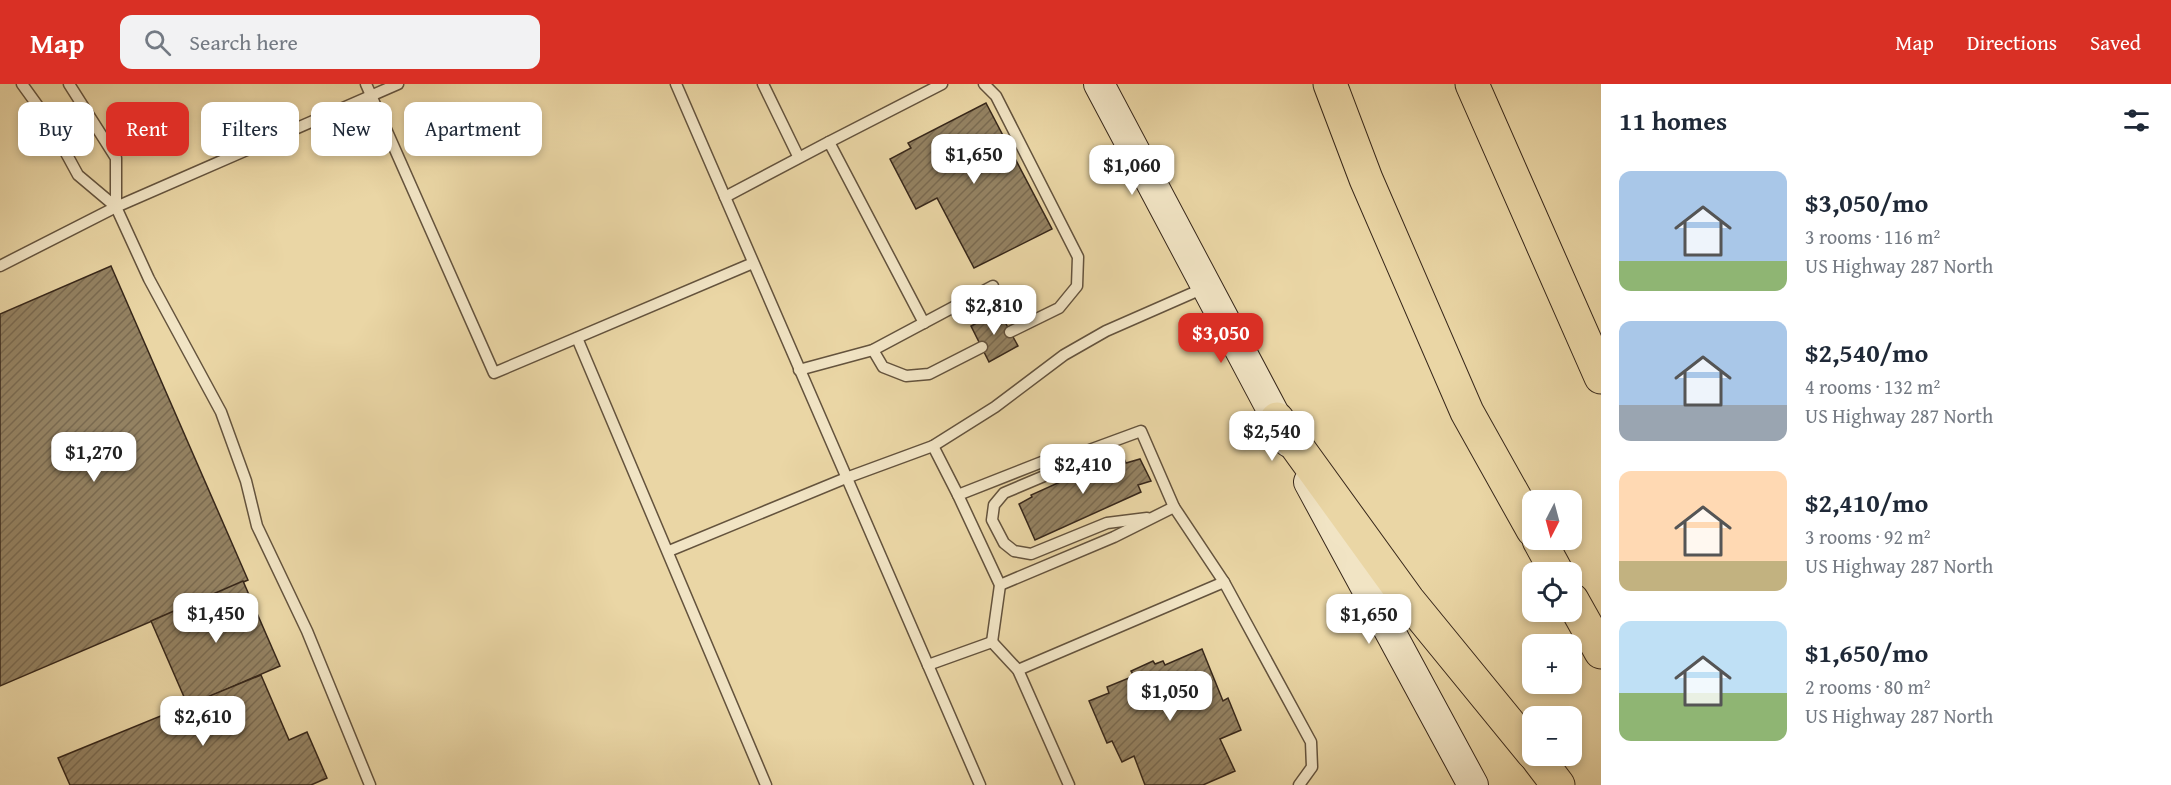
<!DOCTYPE html>
<html lang="en">
<head>
<meta charset="utf-8">
<style>
	:root { --surface:#fff; --page:#f2f2f3; --text:#1f2937; --muted:#747a83; --accent:#d93025 }
	body { margin:0; font-family:"Gentium Book Plus",serif; background:var(--page); color:var(--text); height:100vh; display:flex; flex-direction:column; font-size:22px; white-space:nowrap }
	* { box-sizing:border-box; margin:0 }
	p { font-size:20px; color:var(--muted) }
	.icon { flex:none; width:33px; height:33px; fill:none; stroke:currentColor; stroke-width:2; stroke-linecap:round; stroke-linejoin:round }
	.map { position:relative; flex:1; overflow:hidden }
	.side { display:flex; flex-direction:column; background:var(--surface); width:570px }
	.side>* { flex:none }
	.banner { position:absolute; left:18px; top:18px; width:570px; height:54px; display:flex; gap:12px }
	.needle { width:39px; rotate:186deg }
	.buttons { position:absolute; left:1522px; top:406px; display:grid; gap:12px }
	.buttons a { display:grid; place-items:center; width:60px; height:60px; border-radius:12px; background:var(--surface); box-shadow:0 3px 9px #0003; font-size:30px }
	.price { position:absolute; translate:-50% -51px; padding:0 14px; border-radius:12px; background:#fff; color:#222; font-size:20px; line-height:39px; filter:drop-shadow(0 2px 3px #0008) }
	.price::after { content:''; position:absolute; left:50%; top:36px; width:18px; height:14px; margin-left:-9px; background:inherit; clip-path:polygon(0 0,100% 0,50% 100%) }
	.price.on { background:var(--accent); color:#fff }
	ul { padding:0; list-style:none }
	li { display:flex; align-items:center; gap:18px; height:150px; padding:0 18px }
	li span { display:grid; place-items:center; flex:none; width:168px; height:120px; border-radius:12px; color:#555 }
	li>.icon { margin-inline-start:auto }
	span .icon { width:72px; height:72px; fill:#fffc; stroke-width:1 }
	li b { font-size:26px }
	h2 { display:flex; justify-content:space-between; align-items:center; height:72px; padding:0 18px; font-size:26px }
	.chip { padding:0 21px; border-radius:12px; background:var(--surface); box-shadow:0 3px 9px #0003; font-size:21px; line-height:54px }
	.chip.on { background:var(--accent); color:#fff }
	header { display:flex; align-items:center; gap:36px; box-sizing:border-box; height:84px; padding:0 30px; background:var(--accent); color:#fff }
	header strong { font-size:28px }
	nav { display:flex; gap:33px; margin-inline-start:auto; font-size:21px }
	.search { width:420px; height:54px; background:var(--page); display:flex; align-items:center; gap:15px; box-sizing:border-box; padding:0 21px; border-radius:12px; color:var(--muted); font-size:22px }
	main { display:flex; flex:1; min-height:0 }
	.map>svg:first-child { display:block }
	.building { fill:url(#building-hatch); stroke:#37271a; stroke-width:1.5 }
	.lines { fill:none; stroke-linecap:round; stroke-linejoin:round }
	.lane-casing { stroke:#64533d; stroke-width:13 }
	.secondary-casing { stroke:#37271a; stroke-width:32 }
	.highway-casing { stroke:#37271a; stroke-width:35 }
	.lane { stroke:#f1e4c4; stroke-width:10 }
	.secondary { stroke:#f1e4c4; stroke-width:30 }
	.highway { stroke:#ead6a5; stroke-width:33 }
</style>
</head>
<body>
<header>
<strong>Map</strong>
<div class="search"><svg class="icon" aria-label="search" viewBox="0 0 24 24"><circle cx="10" cy="10" r="6"/><path d="M15 15l6 6"/></svg>Search here</div>
<nav><a>Map</a><a>Directions</a><a>Saved</a></nav>
</header>
<main>
<div class="map">
<svg width="1601" height="701" viewBox="0 0 1601 701">
	<defs>
		<pattern id="building-hatch" width="6" height="6" patternUnits="userSpaceOnUse" patternTransform="scale(1.5)"><rect width="6" height="6" fill="#948262"/><path d="M-1 1l2-2M0 6l6-6M5 7l2-2" fill="none" stroke="#7a6a50"/></pattern>
	</defs>
	<rect width="100%" height="100%" fill="#ead6a5"/>
	<filter id="stains"><feTurbulence type="fractalNoise" baseFrequency=".00333" numOctaves="4"/><feColorMatrix values="0 0 0 0 .2 0 0 0 0 .09 0 0 0 0 .02 0 0 0 .5 -.17"/></filter>
	<radialGradient id="worn" r=".72"><stop offset=".6" stop-color="#630" stop-opacity="0"/><stop offset="1" stop-color="#630" stop-opacity=".3"/></radialGradient>
	<!-- building -->
	<g class="building">
		<polygon points="986,19 1052,145 974,184 937,114 916,125 890,75 911,64 908,59"/>
		<polygon points="111,182 248,496 0,602 0,230"/>
		<polygon points="999,227 1018,262 989,278 971,242"/>
		<polygon points="1122,370 1126,379 1140,375 1151,397 1138,401 1141,408 1035,456 1019,420 1032,413 1031,411"/>
		<polygon points="243,497 280,582 188,622 151,537"/>
		<polygon points="1202,565 1223,617 1228,614 1241,646 1220,655 1235,687 1203,701 1145,701 1134,672 1122,678 1112,657 1107,659 1089,617 1109,609 1107,603 1134,592 1131,587 1153,577 1155,580 1163,577 1165,581"/>
		<polygon points="261,591 289,656 307,648 327,694 311,701 70,701 58,674"/>
	</g>
	<g class="lines">
		<!-- lane casing -->
		<g class="lane-casing">
			<g id="lane">
				<polyline points="22,0 48,36 78,91 116,123"/>
				<polyline points="69,0 116,74 116,123 149,195 221,328 246,397 257,442 307,547 370,701"/>
				<polyline points="366,0 494,289 753,179"/>
				<polyline points="676,0 980,701"/>
				<polyline points="763,0 798,72"/>
				<polyline points="984,0 996,12 1078,173 1077,202 1059,224 1010,248"/>
				<polyline points="829,58 942,0"/>
				<polyline points="725,113 829,58 924,239"/>
				<polyline points="0,182 116,123 398,0"/>
				<polyline points="577,254 766,701"/>
				<polyline points="873,266 883,283 906,292 929,290 982,263"/>
				<polyline points="799,286 873,266 993,202"/>
				<polyline points="933,362 958,411"/>
				<polyline points="1073,373 1056,387 1004,409 994,421 992,436 1004,459 1014,467 1031,470 1107,439 1147,434"/>
				<polyline points="669,467 846,394 933,362 995,323 1064,271 1106,247 1204,204"/>
				<polyline points="1000,501 1114,453 1174,423"/>
				<polyline points="992,558 1000,501 958,411 1047,376 1073,372 1141,347 1174,423 1224,498"/>
				<polyline points="928,581 992,558 1018,586 1069,701"/>
				<polyline points="1018,586 1224,498 1311,658 1312,683 1299,701"/>
			</g>
		</g>
		<!-- secondary casing -->
		<g class="secondary-casing">
			<g id="secondary">
				<polyline points="1099,0 1289,358"/>
				<polyline points="1309,398 1473,701"/>
			</g>
		</g>
		<!-- highway casing -->
		<g class="highway-casing">
			<g id="highway">
				<polyline points="1330,0 1366,95 1467,328 1533,446"/>
				<polyline points="1472,0 1601,293"/>
				<polyline points="1277,335 1408,516 1533,669"/>
				<polyline points="1539,456 1557,489"/>
				<polyline points="1572,516 1601,568"/>
				<polyline points="1536,672 1558,701"/>
			</g>
		</g>
		<!-- lane -->
		<use href="#lane" class="lane"/>
		<!-- secondary -->
		<use href="#secondary" class="secondary"/>
		<!-- highway -->
		<use href="#highway" class="highway"/>
	</g>
	<rect width="100%" height="100%" filter="url(#stains)"/>
	<rect width="100%" height="100%" fill="url(#worn)"/>
</svg>
<div class="buttons">
<a><svg class="needle" viewBox="-14 -14 28 28"><path d="M0-13l5 13h-10z" fill="#e53935"/><path d="M0 13l5-13h-10z" fill="#747a83"/></svg></a>
<a><svg class="icon" aria-label="locate" viewBox="0 0 24 24"><circle cx="12" cy="12" r="6"/><path d="M12 2v4M12 18v4M2 12h4M18 12h4"/></svg></a>
<a>+</a>
<a>−</a>
</div>
<b class="price" style="left:974px;top:101px">$1,650</b>
<b class="price" style="left:1132px;top:112px">$1,060</b>
<b class="price" style="left:994px;top:252px">$2,810</b>
<b class="price on" style="left:1221px;top:280px">$3,050</b>
<b class="price" style="left:1272px;top:378px">$2,540</b>
<b class="price" style="left:94px;top:399px">$1,270</b>
<b class="price" style="left:1083px;top:411px">$2,410</b>
<b class="price" style="left:216px;top:560px">$1,450</b>
<b class="price" style="left:1369px;top:561px">$1,650</b>
<b class="price" style="left:1170px;top:638px">$1,050</b>
<b class="price" style="left:203px;top:663px">$2,610</b>
<div class="banner">
<a class="chip">Buy</a>
<a class="chip on">Rent</a>
<a class="chip">Filters</a>
<a class="chip">New</a>
<a class="chip">Apartment</a>
</div>
</div>
<section class="side">
<h2>11 homes<svg class="icon" aria-label="filters" viewBox="0 0 24 24"><path d="M4 7h16M4 17h16"/><circle cx="9" cy="7" r="2"/><circle cx="15" cy="17" r="2"/></svg></h2>
<ul>
<li><span style="background:linear-gradient(#a9c7e8 75%,#8fb573 0)"><svg class="icon" aria-label="home" viewBox="0 0 24 24"><path d="M3 11l9-7 9 7M6 9v11h12V9"/></svg></span><div><b>$3,050/mo</b><p>3 rooms · 116 m²</p><p>US Highway 287 North</p></div></li>
<li><span style="background:linear-gradient(#a9c7e8 70%,#9aa5b1 0)"><svg class="icon" aria-label="home" viewBox="0 0 24 24"><path d="M3 11l9-7 9 7M6 9v11h12V9"/></svg></span><div><b>$2,540/mo</b><p>4 rooms · 132 m²</p><p>US Highway 287 North</p></div></li>
<li><span style="background:linear-gradient(#ffd9b3 75%,#c2b280 0)"><svg class="icon" aria-label="home" viewBox="0 0 24 24"><path d="M3 11l9-7 9 7M6 9v11h12V9"/></svg></span><div><b>$2,410/mo</b><p>3 rooms · 92 m²</p><p>US Highway 287 North</p></div></li>
<li><span style="background:linear-gradient(#bfe0f5 60%,#8fb573 0)"><svg class="icon" aria-label="home" viewBox="0 0 24 24"><path d="M3 11l9-7 9 7M6 9v11h12V9"/></svg></span><div><b>$1,650/mo</b><p>2 rooms · 80 m²</p><p>US Highway 287 North</p></div></li>
</ul>
</section>
</main>
</body>
</html>
